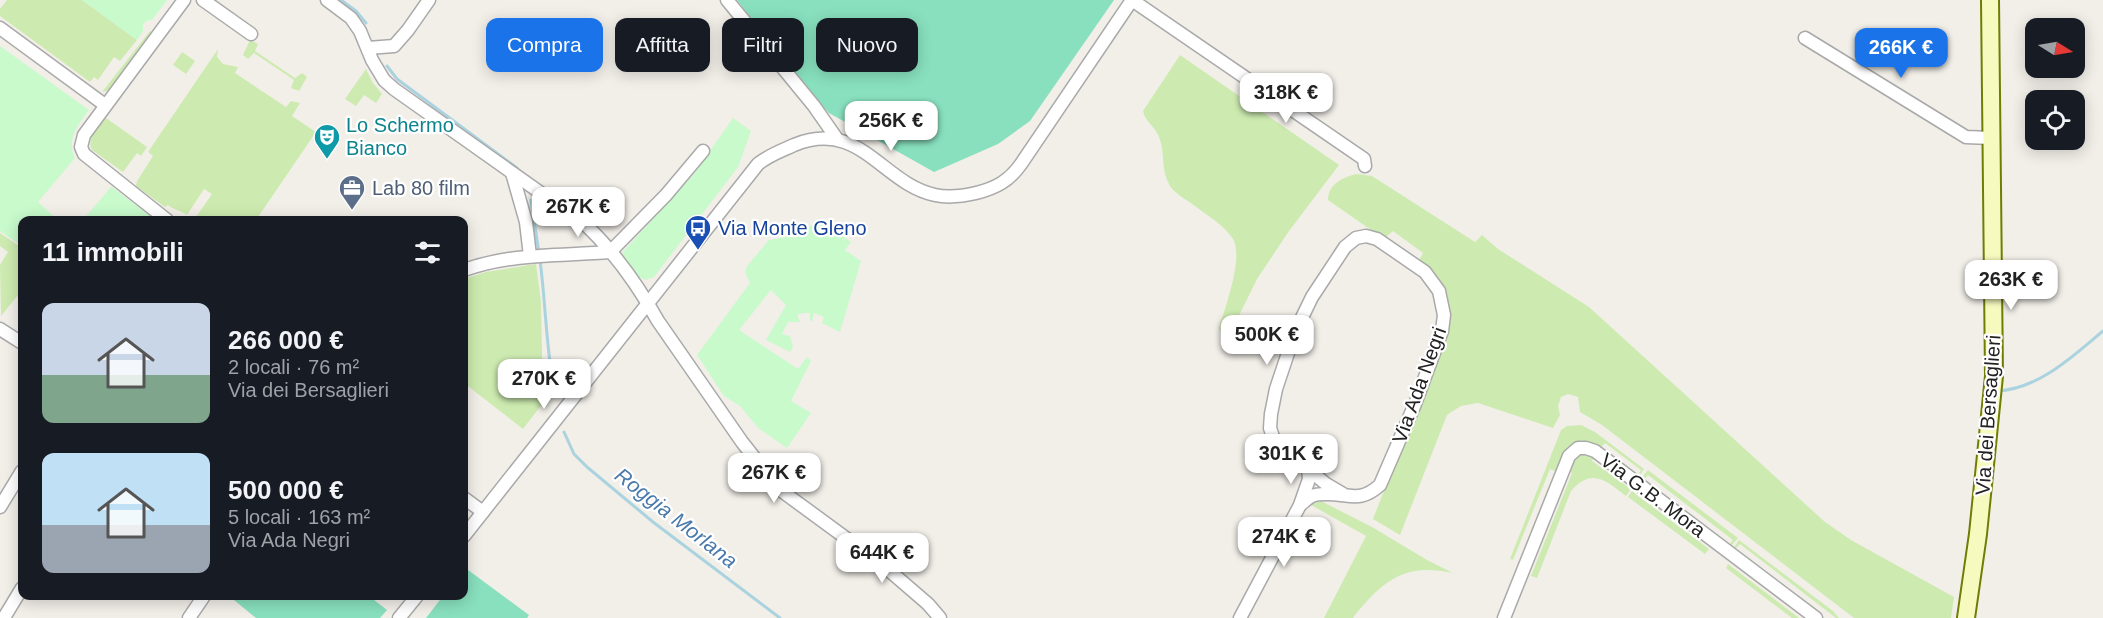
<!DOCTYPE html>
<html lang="it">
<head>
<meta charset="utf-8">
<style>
	:root { --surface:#171b24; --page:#242831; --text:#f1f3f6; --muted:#9ea1a6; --accent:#1a73e8 }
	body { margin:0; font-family:Arial,sans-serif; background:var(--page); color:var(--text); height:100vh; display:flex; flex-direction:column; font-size:22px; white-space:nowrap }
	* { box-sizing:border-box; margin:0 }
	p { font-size:20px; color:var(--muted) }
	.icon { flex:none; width:33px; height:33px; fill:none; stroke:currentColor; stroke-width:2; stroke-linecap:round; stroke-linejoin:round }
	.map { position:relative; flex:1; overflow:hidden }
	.drawer { position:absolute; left:18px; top:216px; width:450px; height:384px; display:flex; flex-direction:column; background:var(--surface); border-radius:12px; box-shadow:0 3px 15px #0003 }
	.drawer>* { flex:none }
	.guide { position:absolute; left:486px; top:18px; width:570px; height:54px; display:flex; gap:12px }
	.needle { width:39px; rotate:101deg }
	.controls { position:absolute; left:2025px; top:18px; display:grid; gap:12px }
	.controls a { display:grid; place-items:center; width:60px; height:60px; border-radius:12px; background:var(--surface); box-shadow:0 3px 15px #0003; font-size:30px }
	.price { position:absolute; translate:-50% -51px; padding:0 14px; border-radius:12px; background:#fff; color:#222; font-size:20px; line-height:39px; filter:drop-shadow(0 2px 3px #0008) }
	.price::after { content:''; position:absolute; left:50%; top:36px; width:18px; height:14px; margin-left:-9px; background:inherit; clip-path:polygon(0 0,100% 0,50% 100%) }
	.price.selected { background:var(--accent); color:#fff }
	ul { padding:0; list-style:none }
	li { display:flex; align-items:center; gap:18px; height:150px; padding:0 24px }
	li span { display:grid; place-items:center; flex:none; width:168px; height:120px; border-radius:12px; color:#555 }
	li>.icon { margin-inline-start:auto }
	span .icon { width:72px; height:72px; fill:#fffc; stroke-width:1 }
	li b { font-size:26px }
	h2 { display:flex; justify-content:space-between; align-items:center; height:72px; padding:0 24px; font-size:26px }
	.chip { padding:0 21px; border-radius:12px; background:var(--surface); box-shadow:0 3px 15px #0003; font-size:21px; line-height:54px }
	.chip.selected { background:var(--accent); color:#fff }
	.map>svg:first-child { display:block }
	.grass { fill:#cdebb0 }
	.park { fill:#c8facc }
	.pitch { fill:#88e0be }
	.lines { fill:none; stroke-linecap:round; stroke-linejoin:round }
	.stream { stroke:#aad3df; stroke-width:3 }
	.street-casing { stroke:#a9a9a9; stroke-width:15 }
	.secondary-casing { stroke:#707d05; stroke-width:20 }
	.street { stroke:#fff; stroke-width:12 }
	.secondary { stroke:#f7fabf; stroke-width:16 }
	.labels { text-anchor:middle; stroke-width:4.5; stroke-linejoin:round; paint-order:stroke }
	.culture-label { font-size:20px; fill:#0d838f; stroke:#fff; text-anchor:start }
	.service-label { font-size:20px; fill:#4e5e75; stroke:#fff; text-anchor:start }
	.transit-label { font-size:20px; fill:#164399; stroke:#fff; text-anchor:start }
	.street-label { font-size:20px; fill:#222; stroke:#fff }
	.water-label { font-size:21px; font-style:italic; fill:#4a7aab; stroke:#fff }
</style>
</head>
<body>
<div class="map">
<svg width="2103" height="618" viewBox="0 0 2103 618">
	<rect width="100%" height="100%" fill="#f2efe9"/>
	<!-- grass -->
	<g class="grass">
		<polygon points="7,0 82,0 137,40 120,61 114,57 98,80 94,77 90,82 0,16 0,9"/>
		<polygon points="150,31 154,33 110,90 102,92"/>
		<polygon points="250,40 258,44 255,51 295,78 302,73 307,77 299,91 291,88 294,80 254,53 248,59 243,55"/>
		<path d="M218,49L217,57L223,64L238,67L235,73L286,107L291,101L300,103L292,116L316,132L256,220H194L212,194L204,189L187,215C180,210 174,210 168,205L165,207L136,186L137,181L153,156L148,152Z"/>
		<polygon points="182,52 195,61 186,74 173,65"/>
		<path d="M1180,55L1339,165L1289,231L1257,279L1227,340L1222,336L1219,328C1225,308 1244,257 1233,239C1224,225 1208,216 1195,206C1186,199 1172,193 1168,182C1161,168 1165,151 1159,137C1155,126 1145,122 1143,111Z"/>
		<polygon points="366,69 373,83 382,94 376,103 364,95 356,106 345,99"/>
		<path d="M106,118L147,147L141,156L137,153L123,172L92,150C86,138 98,127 106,118Z"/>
		<path d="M1357,174L1372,176L1475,242L1482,235L1498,249L1589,307L1825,522L1851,540L1954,597L1951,618H1854L1602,425L1580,412L1578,397L1568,394L1561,397L1558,406L1560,415L1553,428L1478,403L1461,406L1447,415L1400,535L1373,519L1446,332L1448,312L1418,262L1423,253L1393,231L1384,239L1328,200C1328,184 1343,177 1357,174Z"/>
		<polygon points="0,233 22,248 22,290 1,316 0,265 8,252 0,246"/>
		<polygon points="536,264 541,302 543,403 523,429 464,383 464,279 486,272"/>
		<path d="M1581,425L1595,432L1644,469L1638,478L1636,477L1641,470L1605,443L1600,449C1573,429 1566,449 1557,472L1550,469L1513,560L1510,559L1561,430L1567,426Z"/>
		<path d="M1584,452L1594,457L1592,461L1628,487L1630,484L1633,486L1626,496C1606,481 1592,467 1571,491L1537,578L1531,576L1572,473L1568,471L1574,456Z"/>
		<polygon points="1648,470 1738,538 1730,547 1728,546 1733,540 1648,475 1642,481 1640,480"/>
		<polygon points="1634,488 1636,489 1634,493 1709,549 1705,554 1628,497"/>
		<path d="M1321,501L1372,527L1427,560L1453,573C1416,565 1394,572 1368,600C1363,606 1357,611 1353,618H1324L1366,536L1311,505Z"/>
		<polygon points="1739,540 1833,611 1839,618 1836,618 1740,544 1734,550 1733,549"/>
		<polygon points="1728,564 1799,618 1792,618 1726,568"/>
	</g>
	<!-- park -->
	<g class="park">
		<polygon points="82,0 167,0 152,20 146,21 143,25 143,31 137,40"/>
		<path d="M0,46L89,110C78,125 66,139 75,158L38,202L58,220H22V246L0,231Z"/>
		<polygon points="733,118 751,131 738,167 654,277 645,280 636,275 622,253 694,174"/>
		<polygon points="111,187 112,187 155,220 83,220"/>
		<path d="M820,219L851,242L845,250L861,261L840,332L822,323L824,317L814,313L812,321H810V313H803L797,315L800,322H788L782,334L790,336L793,347L790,352L766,340L786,305L771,290L739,330L798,369L807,357L811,361L791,401L811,413L787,448L758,428L740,406L724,396L697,355L750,283L745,272L747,266L769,240C788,237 805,231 820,219Z"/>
	</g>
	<!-- pitch -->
	<g class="pitch">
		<polygon points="737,0 1114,0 1030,121 998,144 934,172 829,113 809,93"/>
		<polygon points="464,567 529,615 527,618 426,618 443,596 464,596"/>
		<polygon points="229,596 369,596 387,610 380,618 256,618"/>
	</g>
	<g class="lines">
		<!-- stream -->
		<g class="stream">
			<polyline points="341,0 356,11 366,23"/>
			<polyline points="387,66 397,79 517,168"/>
			<polyline points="531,200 539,253"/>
			<path d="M540,260C546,306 546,350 555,395"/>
			<path d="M1997,391C2039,389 2073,356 2103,331"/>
			<polyline points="564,432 574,454 587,467 653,522 780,618"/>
		</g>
		<!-- street casing -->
		<g class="street-casing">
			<g id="street">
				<polyline points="203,0 251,34"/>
				<path d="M327,0L351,18L360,31L372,60L384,80L394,89L586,225C614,252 639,287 658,321L742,442L779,489L884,566L928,604L940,618"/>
				<polyline points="727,0 814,106 837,139"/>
				<polyline points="1132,0 1364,159 1365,166"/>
				<polyline points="0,28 105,105"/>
				<polyline points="1805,38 1966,137 1991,138"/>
				<polyline points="368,48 394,46 408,30 429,0"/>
				<polyline points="512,173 526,222 530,256"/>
				<polyline points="167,220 84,154 81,147 84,135 184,0"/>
				<path d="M464,270C511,253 561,256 610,252L666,195L703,151"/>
				<polyline points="0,329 22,343"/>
				<polyline points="464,498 483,512"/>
				<path d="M1300,505C1304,502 1308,498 1312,496C1316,494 1322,494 1326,494C1351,494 1360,503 1380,485L1415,404L1442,331L1444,315L1439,291L1425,272L1377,239L1366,236L1356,238L1345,247L1312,297L1295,332L1276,389L1271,414L1270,428L1273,437L1279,443L1301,456L1308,469L1326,484L1343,494"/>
				<polyline points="0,507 22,471"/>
				<path d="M464,536L758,164C769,155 781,151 794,145C860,118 881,183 935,195C949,198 963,196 976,193C996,188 1009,181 1021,164L1132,0"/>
				<polyline points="5,616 22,588"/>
				<polyline points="189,618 204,596"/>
				<polyline points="399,618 417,596"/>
				<polyline points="1240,618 1300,505 1309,479 1308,469"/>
				<polyline points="1504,618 1569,456 1578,448 1586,448 1595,451 1816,618"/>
			</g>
		</g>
		<!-- secondary casing -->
		<g class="secondary-casing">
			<polyline id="secondary" points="1966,618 1978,534 1994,376 1990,0"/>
		</g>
		<!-- street -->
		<use href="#street" class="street"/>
		<!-- secondary -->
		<use href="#secondary" class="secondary"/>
	</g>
	<!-- icons -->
	<defs>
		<g id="theatre-pin" transform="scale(1.35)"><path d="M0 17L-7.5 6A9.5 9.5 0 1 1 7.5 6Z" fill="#0f9aa8" stroke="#fff"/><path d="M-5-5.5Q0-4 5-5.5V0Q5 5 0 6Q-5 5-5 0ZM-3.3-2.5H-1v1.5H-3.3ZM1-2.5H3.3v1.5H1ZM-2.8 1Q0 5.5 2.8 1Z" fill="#fff"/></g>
		<g id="office-pin" transform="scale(1.35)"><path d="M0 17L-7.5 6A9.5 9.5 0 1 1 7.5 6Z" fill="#5c6f8a" stroke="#fff"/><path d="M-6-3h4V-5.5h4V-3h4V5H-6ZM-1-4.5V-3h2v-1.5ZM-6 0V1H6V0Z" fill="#fff"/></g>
		<g id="bus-pin" transform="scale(1.35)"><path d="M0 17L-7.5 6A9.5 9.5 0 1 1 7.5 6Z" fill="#1a4fb4" stroke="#fff"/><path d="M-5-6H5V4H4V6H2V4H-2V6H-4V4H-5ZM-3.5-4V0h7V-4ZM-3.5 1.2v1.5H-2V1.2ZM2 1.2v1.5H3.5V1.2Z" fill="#fff"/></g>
	</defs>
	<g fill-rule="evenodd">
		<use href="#theatre-pin" x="327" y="137"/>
		<use href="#office-pin" x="352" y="188"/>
		<use href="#bus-pin" x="698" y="228"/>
	</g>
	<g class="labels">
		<!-- culture labels -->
		<g class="culture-label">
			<text x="346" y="132">Lo Schermo<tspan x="346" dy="23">Bianco</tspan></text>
		</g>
		<!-- service labels -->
		<g class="service-label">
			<text x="372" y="195">Lab 80 film</text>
		</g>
		<!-- transit labels -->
		<g class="transit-label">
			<text x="718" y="235">Via Monte Gleno</text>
		</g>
		<!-- street labels -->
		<g class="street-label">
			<text transform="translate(1419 385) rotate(-70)" y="7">Via Ada Negri</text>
			<text transform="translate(1988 415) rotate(-86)" y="7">Via dei Bersaglieri</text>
			<text transform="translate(1653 495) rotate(37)" y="7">Via G.B. Mora</text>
		</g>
		<!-- water labels -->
		<g class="water-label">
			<text transform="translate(676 518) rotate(38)" y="7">Roggia Morlana</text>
		</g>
	</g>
</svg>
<div class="controls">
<a><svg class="needle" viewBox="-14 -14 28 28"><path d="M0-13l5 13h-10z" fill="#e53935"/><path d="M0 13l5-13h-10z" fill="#9ea1a6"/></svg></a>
<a><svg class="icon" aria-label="locate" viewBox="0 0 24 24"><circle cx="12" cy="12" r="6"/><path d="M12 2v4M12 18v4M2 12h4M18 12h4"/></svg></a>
</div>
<b class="price selected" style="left:1901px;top:79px">266K €</b>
<b class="price" style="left:1286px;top:124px">318K €</b>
<b class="price" style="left:891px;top:152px">256K €</b>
<b class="price" style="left:578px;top:238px">267K €</b>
<b class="price" style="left:2011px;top:311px">263K €</b>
<b class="price" style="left:1267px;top:366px">500K €</b>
<b class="price" style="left:544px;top:410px">270K €</b>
<b class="price" style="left:1291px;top:485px">301K €</b>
<b class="price" style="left:774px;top:504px">267K €</b>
<b class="price" style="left:1284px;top:568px">274K €</b>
<b class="price" style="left:882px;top:584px">644K €</b>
<div class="guide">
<a class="chip selected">Compra</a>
<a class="chip">Affitta</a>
<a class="chip">Filtri</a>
<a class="chip">Nuovo</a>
</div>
<section class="drawer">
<h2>11 immobili<svg class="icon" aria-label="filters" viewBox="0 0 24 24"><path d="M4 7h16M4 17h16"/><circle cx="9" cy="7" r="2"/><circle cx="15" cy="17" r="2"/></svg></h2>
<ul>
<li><span style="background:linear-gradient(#c9d6e8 60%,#7fa58c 0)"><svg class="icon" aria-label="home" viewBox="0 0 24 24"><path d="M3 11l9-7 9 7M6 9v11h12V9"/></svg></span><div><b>266 000 €</b><p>2 locali · 76 m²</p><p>Via dei Bersaglieri</p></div></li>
<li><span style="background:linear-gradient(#bfe0f5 60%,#9aa5b1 0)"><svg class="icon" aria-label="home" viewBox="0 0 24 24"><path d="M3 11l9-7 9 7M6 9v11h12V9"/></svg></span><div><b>500 000 €</b><p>5 locali · 163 m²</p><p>Via Ada Negri</p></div></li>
</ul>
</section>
</div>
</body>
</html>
